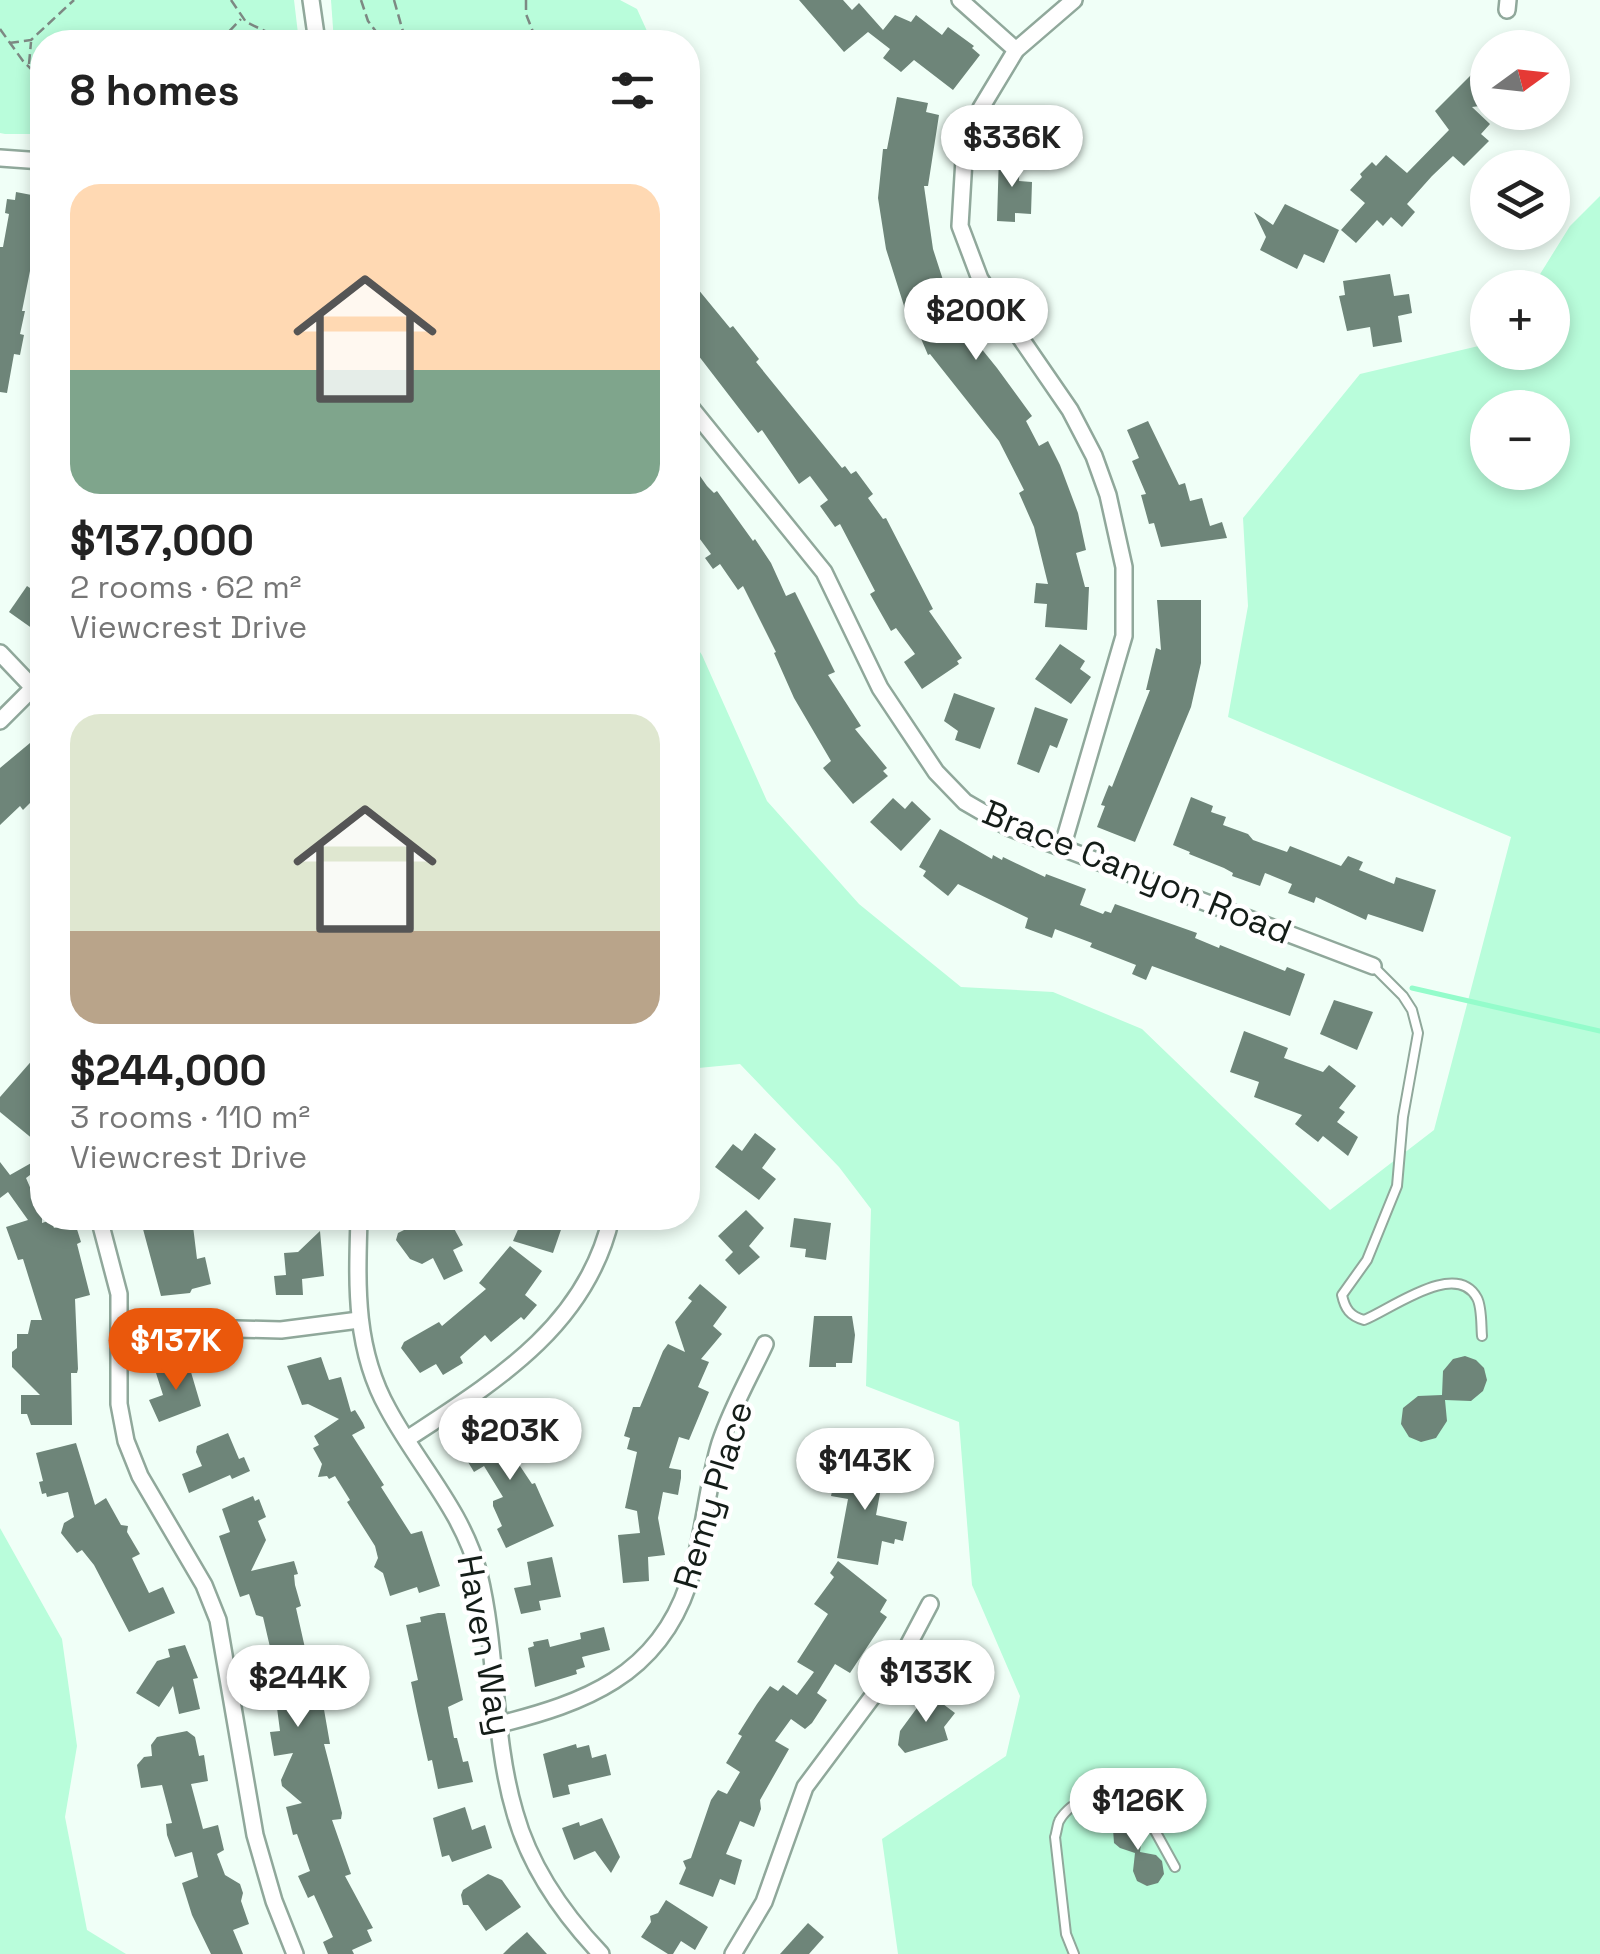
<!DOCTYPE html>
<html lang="en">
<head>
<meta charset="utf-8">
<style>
	:root { --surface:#fff; --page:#f6f6f6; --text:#222; --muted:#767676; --accent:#ea580c }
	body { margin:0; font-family:"Space Grotesk",sans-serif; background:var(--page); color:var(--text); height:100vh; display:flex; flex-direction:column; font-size:38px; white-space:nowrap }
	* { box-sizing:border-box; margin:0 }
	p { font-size:32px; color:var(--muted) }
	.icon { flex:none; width:55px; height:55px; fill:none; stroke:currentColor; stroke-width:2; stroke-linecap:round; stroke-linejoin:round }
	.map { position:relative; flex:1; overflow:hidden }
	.details { position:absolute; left:30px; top:30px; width:670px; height:1200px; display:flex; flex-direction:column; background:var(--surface); border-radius:40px; box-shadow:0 5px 15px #0003 }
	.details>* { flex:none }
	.needle { width:65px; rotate:75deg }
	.buttons { position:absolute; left:1470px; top:30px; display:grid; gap:20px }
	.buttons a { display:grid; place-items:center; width:100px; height:100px; border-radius:50%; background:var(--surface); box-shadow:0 5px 15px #0003; font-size:50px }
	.price { position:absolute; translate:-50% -85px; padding:0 22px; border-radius:35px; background:#fff; color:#222; font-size:32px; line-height:65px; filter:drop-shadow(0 2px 5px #0008) }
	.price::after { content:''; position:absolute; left:50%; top:60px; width:30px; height:22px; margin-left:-15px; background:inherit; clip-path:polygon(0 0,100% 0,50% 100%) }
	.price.selected { background:var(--accent); color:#fff }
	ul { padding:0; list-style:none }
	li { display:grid; align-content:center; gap:20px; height:530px; padding:0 40px }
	li span { display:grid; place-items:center; height:310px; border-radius:30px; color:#555 }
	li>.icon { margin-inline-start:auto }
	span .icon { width:180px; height:180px; fill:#fffc; stroke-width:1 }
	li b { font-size:42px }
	h2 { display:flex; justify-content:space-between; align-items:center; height:120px; padding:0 40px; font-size:42px }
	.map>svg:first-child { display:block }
	.green { fill:#b9fddb; fill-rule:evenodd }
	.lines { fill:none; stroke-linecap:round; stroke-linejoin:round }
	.stream { stroke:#94fccb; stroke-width:5 }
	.building { fill:#6e8579 }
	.lane-casing { stroke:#90a89b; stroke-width:12 }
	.street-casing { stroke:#90a89b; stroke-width:20 }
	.path { stroke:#7d8983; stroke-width:2.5; stroke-dasharray:10 5; stroke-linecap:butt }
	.lane { stroke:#fff; stroke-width:8 }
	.street { stroke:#fff; stroke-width:15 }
	.labels { text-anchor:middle; stroke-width:9; stroke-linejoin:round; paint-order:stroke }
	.street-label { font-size:35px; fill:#141d18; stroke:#fff }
</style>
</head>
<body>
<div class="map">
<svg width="1600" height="1954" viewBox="0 0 1600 1954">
	<rect width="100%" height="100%" fill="#f0fff7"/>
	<!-- green -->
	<g class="green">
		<polygon points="0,0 294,0 299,42 42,42 42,134 5,134 0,133"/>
		<polygon points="331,0 620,0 637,9 652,42 334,42"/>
		<path d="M1600,196V1954H898L882,1839L1006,1756L1020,1696L972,1585L959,1422L866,1386L871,1209L839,1167L740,1064L688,1069V634L702,655L767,801L859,904L961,987L1053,992L1142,1029L1330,1210L1434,1130L1511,837L1228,717L1248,606L1243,518L1360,374L1487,344L1488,352H1552V288L1532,287L1570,226ZM1488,408H1552V472H1488Z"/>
		<polygon points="0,1528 62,1639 77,1746 65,1817 87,1930 126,1954 0,1954"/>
	</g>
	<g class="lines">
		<!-- stream -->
		<polyline class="stream" points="1412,988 1600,1031"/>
	</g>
	<!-- building -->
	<g class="building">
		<polygon points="799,0 843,0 852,10 859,3 883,30 895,15 911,22 916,15 942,35 948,27 974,46 972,48 980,55 953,90 914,60 901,72 883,58 890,49 868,32 844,52"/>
		<polygon points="1473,73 1488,87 1488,105 1472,107 1490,124 1481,134 1489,141 1464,166 1453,156 1432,176 1407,204 1415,212 1402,227 1391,217 1383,226 1377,220 1356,243 1341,230 1365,203 1350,190 1362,177 1360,174 1372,162 1376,166 1386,155 1407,173 1449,130 1435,111"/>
		<polygon points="897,97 928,103 926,112 939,115 928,186 924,186 933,249 943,280 938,281 971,346 976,342 997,368 1032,416 1026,421 1039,446 1048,441 1060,465 1078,513 1086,550 1076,553 1085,587 1089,587 1087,630 1045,627 1047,604 1034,603 1036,583 1048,584 1034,527 1019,493 1024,490 999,441 930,354 928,355 908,308 905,309 886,249 878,198 883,149 887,149"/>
		<polygon points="999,154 1020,154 1019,181 1032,182 1031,214 1015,213 1015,222 997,221"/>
		<polygon points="16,192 42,197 42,242 36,241 22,311 25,311 20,334 24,335 20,355 14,354 7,393 0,392 0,247 3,247 9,214 5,213 7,199 15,200"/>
		<polygon points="1285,204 1339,230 1324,263 1304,254 1297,269 1260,250 1266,237 1254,212 1273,225"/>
		<polygon points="1390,274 1394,296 1409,294 1412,313 1398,316 1402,342 1373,347 1370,327 1347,331 1339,296 1345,295 1343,281"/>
		<polygon points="688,277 730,328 733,326 759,359 756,362 842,468 845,466 851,474 856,471 873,494 868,498 883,519 886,518 933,609 929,611 962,658 957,661 959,664 922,689 904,662 915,654 896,628 891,631 870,594 875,591 840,524 835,527 820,506 828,500 810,476 799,484 762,430 758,433 688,342"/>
		<polygon points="1148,421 1179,485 1185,483 1190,501 1202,498 1210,526 1222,522 1227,538 1161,547 1154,523 1149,524 1141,495 1146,494 1132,461 1139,458 1127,430"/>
		<polygon points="688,459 707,486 714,493 717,491 753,541 755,539 771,563 786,596 795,592 835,672 828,675 861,726 855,729 887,768 883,771 888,776 853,804 823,768 831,761 794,698 774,653 776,652 743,586 738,590 720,564 713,569 705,558 711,554 688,523"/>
		<polygon points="27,586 42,596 42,615 33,629 9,612"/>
		<polygon points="1157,600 1201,600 1201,663 1191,707 1135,842 1097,827 1105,806 1101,805 1109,785 1112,787 1150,690 1146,690 1156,648 1161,650"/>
		<polygon points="1060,644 1085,661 1080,669 1091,677 1071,704 1035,679"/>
		<polygon points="954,693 995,708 980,749 955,740 958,731 944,721"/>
		<polygon points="1035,707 1068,719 1057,748 1050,745 1039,773 1017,764"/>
		<polygon points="36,738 42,745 42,791 23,810 20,806 0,825 0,768"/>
		<polygon points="1191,797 1213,806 1211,812 1226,817 1223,825 1248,834 1253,840 1287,852 1290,846 1341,866 1348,856 1363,862 1359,870 1394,884 1396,877 1436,890 1423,932 1368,914 1366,920 1316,897 1314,903 1288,893 1292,884 1265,873 1260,886 1232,876 1233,873 1224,868 1189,854 1190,852 1173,845"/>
		<polygon points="893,798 905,809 912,801 931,819 901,851 870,822"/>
		<polygon points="940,829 992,859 993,855 1002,860 1003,857 1045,877 1046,874 1086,889 1080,905 1103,914 1105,911 1111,913 1115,904 1197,933 1195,938 1219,948 1220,945 1285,971 1287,967 1305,974 1290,1016 1152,966 1146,980 1132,974 1136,965 1090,947 1092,943 1055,929 1052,938 1025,928 1028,918 958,884 948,896 923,876 926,871 919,867"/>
		<polygon points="1334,1000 1373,1012 1357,1050 1320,1034"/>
		<polygon points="1244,1031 1288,1048 1284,1058 1323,1072 1329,1065 1356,1086 1339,1108 1345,1112 1337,1122 1358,1137 1348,1156 1323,1136 1318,1142 1295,1124 1302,1115 1254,1097 1259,1082 1230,1072"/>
		<polygon points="42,1049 42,1129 34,1140 0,1112 0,1097"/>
		<polygon points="755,1133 776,1149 762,1168 776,1179 759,1200 715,1167 733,1144 742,1151"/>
		<polygon points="0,1162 10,1175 33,1162 38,1169 26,1178 42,1215 42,1223 51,1220 54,1228 75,1223 81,1242 77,1244 90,1295 75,1299 78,1369 77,1373 71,1373 72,1425 31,1425 27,1414 21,1414 21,1395 40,1395 12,1367 12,1352 17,1348 17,1334 28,1334 31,1320 42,1320 23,1259 18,1260 6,1227 28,1220 8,1192 0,1198"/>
		<polygon points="746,1210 764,1228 749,1246 760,1257 739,1275 725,1260 733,1252 718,1236"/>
		<polygon points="140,1218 192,1218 197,1259 205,1257 211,1284 192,1289 190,1293 161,1296"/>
		<polygon points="428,1218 450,1221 463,1245 453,1250 463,1271 444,1280 433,1258 422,1264 410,1259 396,1240 398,1233"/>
		<polygon points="523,1218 565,1218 553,1253 513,1241"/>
		<polygon points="794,1218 831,1223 826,1260 805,1257 806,1249 790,1247"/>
		<polygon points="320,1231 324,1276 302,1279 303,1295 276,1295 274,1276 286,1275 284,1253 298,1252"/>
		<polygon points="510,1246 542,1271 525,1295 537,1305 524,1320 521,1317 491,1342 485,1335 460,1357 463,1363 443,1375 436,1364 420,1373 401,1348 404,1342 439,1322 442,1326 486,1289 479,1283"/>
		<polygon points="700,1284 727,1307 713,1326 722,1334 701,1359 709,1362 698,1387 709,1392 689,1440 679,1437 669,1468 681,1470 681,1478 678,1495 663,1492 658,1518 665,1555 648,1557 649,1581 623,1583 618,1535 640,1533 637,1511 625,1508 637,1452 627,1449 630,1438 624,1436 633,1407 640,1407 663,1351 668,1344 685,1352 675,1322 692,1301 688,1298"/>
		<polygon points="814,1316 852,1316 855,1335 852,1363 836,1363 836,1367 809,1367"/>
		<polygon points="1465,1356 1476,1360 1484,1368 1487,1380 1483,1391 1471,1401 1445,1400 1447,1421 1436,1438 1421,1442 1409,1437 1401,1424 1403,1408 1418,1396 1442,1395 1443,1371 1453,1359"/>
		<polygon points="321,1357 329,1380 341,1377 351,1412 355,1410 363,1423 365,1428 352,1435 384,1485 381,1487 411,1534 422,1531 440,1586 419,1593 417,1587 390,1596 383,1573 374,1567 378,1558 375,1546 347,1502 350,1500 335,1476 329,1479 327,1476 318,1477 322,1464 313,1448 319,1445 314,1436 339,1419 308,1404 302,1405 287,1366"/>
		<polygon points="188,1362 201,1406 159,1422 149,1400 163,1395 156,1373"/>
		<polygon points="500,1423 507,1435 526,1427 534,1440 522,1447 528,1457 518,1463 532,1484 535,1483 554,1526 506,1548 497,1529 502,1526 493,1506 493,1501 503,1497 484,1466 474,1472 459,1447"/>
		<polygon points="228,1433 239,1459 244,1457 250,1471 232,1479 230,1475 189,1493 182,1474 202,1466 196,1452 197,1446"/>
		<polygon points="76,1443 95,1505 106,1498 121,1525 128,1526 127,1532 140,1554 132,1558 149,1593 163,1587 175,1613 129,1632 94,1565 82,1550 77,1553 61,1533 64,1523 74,1517 68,1492 47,1497 46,1493 42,1494 39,1482 43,1481 36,1453"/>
		<polygon points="867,1457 886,1461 876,1515 907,1522 903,1541 895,1539 894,1544 882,1541 878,1565 837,1558 848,1499 831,1496 836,1473 840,1466 861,1470"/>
		<polygon points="253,1496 255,1501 259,1499 266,1517 258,1521 266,1540 251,1571 294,1561 298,1574 294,1575 295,1585 301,1606 296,1608 305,1648 300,1649 305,1671 283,1676 289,1701 322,1698 330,1744 324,1744 342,1813 341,1819 332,1820 351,1874 345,1876 373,1928 367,1930 372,1941 352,1950 354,1954 328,1954 323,1942 333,1937 314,1895 308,1898 298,1876 310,1871 297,1834 293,1835 286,1807 302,1803 282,1786 281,1780 293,1753 274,1756 270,1732 280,1731 274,1685 266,1686 259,1663 273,1660 263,1617 256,1615 249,1594 240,1597 219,1536 230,1532 222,1509"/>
		<polygon points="552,1557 561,1597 539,1601 541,1610 521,1614 514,1588 531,1585 527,1562"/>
		<polygon points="838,1561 887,1600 880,1612 887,1617 850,1673 835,1664 817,1693 827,1700 812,1723 805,1729 791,1719 775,1741 789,1749 760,1800 761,1809 754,1827 740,1821 726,1854 742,1860 735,1885 720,1879 713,1897 679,1884 686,1868 683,1861 691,1858 711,1800 718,1790 727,1794 740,1772 726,1763 742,1736 738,1734 757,1704 770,1686 778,1691 783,1685 797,1695 814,1672 797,1662 828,1614 814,1604 834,1577 830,1573"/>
		<polygon points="438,1613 445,1613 463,1700 448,1707 454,1738 457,1738 463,1762 468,1761 473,1782 438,1789 432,1760 428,1761 417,1711 411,1682 418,1680 406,1625 421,1622 420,1617"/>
		<polygon points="604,1627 610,1650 582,1657 585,1667 576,1670 577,1674 535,1687 528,1648 534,1646 533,1642 548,1639 550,1647 581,1639 580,1633"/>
		<polygon points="185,1645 198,1678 193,1679 200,1709 179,1714 173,1686 159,1707 136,1693 157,1661 170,1657 168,1649"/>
		<polygon points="937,1690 939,1701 955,1713 944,1727 948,1740 905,1753 898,1745 900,1731 925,1697"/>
		<polygon points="187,1731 195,1737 199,1756 204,1755 208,1781 191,1784 203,1829 218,1825 224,1850 217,1854 225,1875 240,1884 243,1893 241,1901 249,1924 233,1930 243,1954 211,1954 192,1915 182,1883 198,1877 192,1852 175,1857 167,1835 166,1824 172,1823 162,1785 141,1788 137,1765 144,1757 152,1756 151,1745 157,1737"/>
		<polygon points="576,1744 577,1748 589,1745 592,1758 606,1754 611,1775 568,1785 570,1794 553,1798 543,1754"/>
		<polygon points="465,1807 472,1830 485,1825 492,1848 452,1862 449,1855 442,1857 433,1818"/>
		<polygon points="602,1818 620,1857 611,1873 595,1851 574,1860 562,1828 579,1822 580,1826"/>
		<polygon points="1125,1819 1136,1821 1143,1829 1140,1852 1156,1855 1162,1861 1164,1874 1158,1883 1147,1886 1137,1881 1133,1871 1135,1853 1120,1848 1114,1843 1113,1829"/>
		<polygon points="488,1874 502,1880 521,1907 486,1931 468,1905 463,1905 461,1895 463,1890"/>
		<polygon points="666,1900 708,1927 695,1950 681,1941 673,1954 668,1954 641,1937 651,1922 650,1916 658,1913"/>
		<polygon points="808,1923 824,1937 809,1954 780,1954"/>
		<polygon points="527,1932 547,1954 503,1954 511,1946"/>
	</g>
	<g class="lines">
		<!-- lane casing -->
		<g class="lane-casing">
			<g id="lane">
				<path d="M1373,966L1403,996L1412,1010L1418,1033L1403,1117L1397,1186L1367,1260L1342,1295C1345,1309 1350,1316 1364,1320C1390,1310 1456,1259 1477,1298C1482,1307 1481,1325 1482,1336"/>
				<path d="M1074,1954L1066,1934L1055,1837C1056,1835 1058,1822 1059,1821C1070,1801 1111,1782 1132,1789L1175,1867"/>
			</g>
		</g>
		<!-- street casing -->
		<g class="street-casing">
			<g id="street">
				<polyline points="311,0 317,42"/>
				<polyline points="960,0 1016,50"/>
				<polyline points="1507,10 1508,0"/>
				<polyline points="0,158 42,161"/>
				<polyline points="688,404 824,572 880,688 936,772 965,802 1010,828 1373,966"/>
				<polyline points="0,653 42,697"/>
				<polyline points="0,721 42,679"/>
				<polyline points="1062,848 1124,636 1124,567 1108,495 1094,456 1070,410 980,279 960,226 964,159 981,108 1016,50 1074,0"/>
				<polyline points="99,1218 119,1294 119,1404 126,1441 140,1476 204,1585 218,1620 255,1835 274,1901 295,1954"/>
				<path d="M359,1218C357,1285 354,1348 388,1409C418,1465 463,1511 479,1574C498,1652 492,1736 515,1813C530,1867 563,1914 601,1954"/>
				<polyline points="119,1326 281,1330 359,1320"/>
				<path d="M407,1439C494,1382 586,1327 611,1218"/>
				<path d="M500,1724C584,1703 657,1676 688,1585C704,1539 706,1489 720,1443C731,1409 750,1376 765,1344"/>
				<polyline points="733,1954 764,1902 805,1787 902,1657 930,1604"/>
			</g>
		</g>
		<!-- path -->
		<g class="path">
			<polyline points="231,0 246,22 288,42"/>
			<polyline points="361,0 368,21 384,42"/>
			<polyline points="394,0 406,42"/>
			<polyline points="526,0 526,14 537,42"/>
			<polyline points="0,29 23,61 42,80"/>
			<polyline points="219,42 241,19"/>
			<polyline points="9,43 31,40 74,0"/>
			<polyline points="29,64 31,42"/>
		</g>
		<!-- lane -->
		<use href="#lane" class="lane"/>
		<!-- street -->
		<use href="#street" class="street"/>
	</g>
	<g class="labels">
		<!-- street labels -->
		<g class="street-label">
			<text transform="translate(1137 872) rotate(22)" y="12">Brace Canyon Road</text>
			<text transform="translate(713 1495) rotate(-73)" y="12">Remy Place</text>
			<text transform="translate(485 1645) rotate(80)" y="12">Haven Way</text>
		</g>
	</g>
</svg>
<div class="buttons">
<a><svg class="needle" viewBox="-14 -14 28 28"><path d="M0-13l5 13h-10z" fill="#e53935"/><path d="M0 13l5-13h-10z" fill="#767676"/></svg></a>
<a><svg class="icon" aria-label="layers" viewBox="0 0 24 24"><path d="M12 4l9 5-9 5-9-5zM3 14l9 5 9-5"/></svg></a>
<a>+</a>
<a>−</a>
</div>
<b class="price" style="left:1012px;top:190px">$336K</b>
<b class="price" style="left:976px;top:363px">$200K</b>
<b class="price selected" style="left:176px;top:1393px">$137K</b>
<b class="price" style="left:510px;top:1483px">$203K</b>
<b class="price" style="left:865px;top:1513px">$143K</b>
<b class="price" style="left:926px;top:1725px">$133K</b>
<b class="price" style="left:298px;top:1730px">$244K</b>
<b class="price" style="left:1138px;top:1853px">$126K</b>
<section class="details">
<h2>8 homes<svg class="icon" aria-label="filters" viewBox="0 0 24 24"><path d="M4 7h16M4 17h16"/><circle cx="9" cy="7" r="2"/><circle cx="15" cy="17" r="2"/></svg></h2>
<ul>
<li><span style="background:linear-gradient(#ffd9b3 60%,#7fa58c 0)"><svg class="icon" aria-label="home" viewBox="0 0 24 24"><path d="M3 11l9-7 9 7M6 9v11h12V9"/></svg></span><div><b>$137,000</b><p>2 rooms · 62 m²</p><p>Viewcrest Drive</p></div></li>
<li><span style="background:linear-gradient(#dfe7d0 70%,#b9a48a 0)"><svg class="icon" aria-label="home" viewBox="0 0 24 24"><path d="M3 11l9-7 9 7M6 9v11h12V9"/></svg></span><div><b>$244,000</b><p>3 rooms · 110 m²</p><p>Viewcrest Drive</p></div></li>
</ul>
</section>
</div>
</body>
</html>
